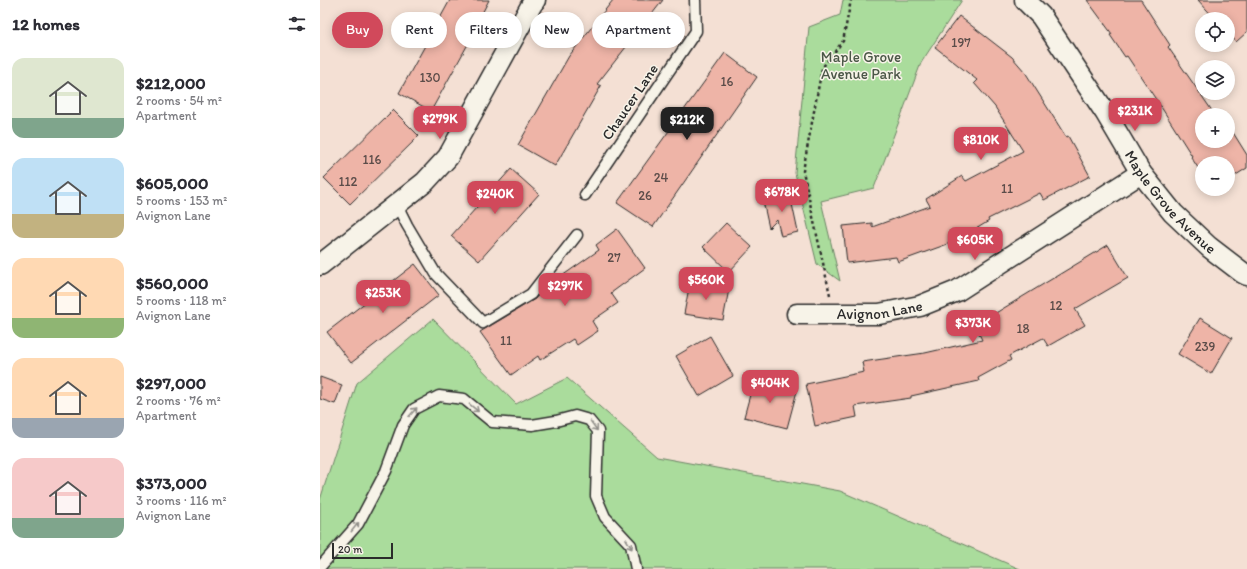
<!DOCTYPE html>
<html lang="en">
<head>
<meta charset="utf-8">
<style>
	:root { --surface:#fff; --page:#f7f7f7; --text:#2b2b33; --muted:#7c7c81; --accent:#d1495b }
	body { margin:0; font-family:Itim,sans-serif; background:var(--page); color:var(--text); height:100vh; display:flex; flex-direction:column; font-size:15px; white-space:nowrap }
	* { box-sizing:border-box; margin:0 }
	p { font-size:13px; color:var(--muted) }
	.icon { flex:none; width:22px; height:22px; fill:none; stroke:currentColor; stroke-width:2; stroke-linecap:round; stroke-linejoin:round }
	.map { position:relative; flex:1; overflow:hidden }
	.drawer { display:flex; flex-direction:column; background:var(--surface); width:320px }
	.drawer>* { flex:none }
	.banner { position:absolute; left:12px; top:12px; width:380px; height:36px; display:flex; gap:8px }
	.tools { position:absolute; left:875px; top:12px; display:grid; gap:8px }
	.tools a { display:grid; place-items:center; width:40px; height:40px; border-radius:50%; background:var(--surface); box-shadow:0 2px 10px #0003; font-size:20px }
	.scale { position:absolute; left:12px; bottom:10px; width:61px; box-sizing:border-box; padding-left:4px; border:2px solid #2b2b2b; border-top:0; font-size:11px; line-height:14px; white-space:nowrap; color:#2b2b2b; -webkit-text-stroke:3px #f7f3e8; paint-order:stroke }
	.price { position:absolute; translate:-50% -34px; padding:0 9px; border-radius:8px; background:var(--accent); color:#fff; font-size:13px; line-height:26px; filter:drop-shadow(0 1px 2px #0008) }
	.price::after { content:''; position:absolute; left:50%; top:24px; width:12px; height:9px; margin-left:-6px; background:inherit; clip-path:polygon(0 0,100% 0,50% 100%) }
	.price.current { background:#222; color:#fff }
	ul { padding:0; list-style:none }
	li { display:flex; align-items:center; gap:12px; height:100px; padding:0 12px }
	li span { display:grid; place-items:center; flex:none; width:112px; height:80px; border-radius:12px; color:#555 }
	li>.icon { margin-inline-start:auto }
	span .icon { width:48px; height:48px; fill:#fffc; stroke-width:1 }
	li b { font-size:17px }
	h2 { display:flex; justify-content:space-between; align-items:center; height:48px; padding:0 12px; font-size:17px }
	.tag { padding:0 14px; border-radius:18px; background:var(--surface); box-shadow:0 2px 10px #0003; font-size:14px; line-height:36px }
	.tag.current { background:var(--accent); color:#fff }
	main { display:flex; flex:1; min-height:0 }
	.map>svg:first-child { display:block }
	.green { fill:#aadc9c; stroke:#6a8464 }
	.building { fill:#eeb4a7; stroke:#2b2b2b }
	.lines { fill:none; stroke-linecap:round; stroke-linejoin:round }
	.lane-casing { stroke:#2b2b2b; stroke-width:13 }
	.street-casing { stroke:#2b2b2b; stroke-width:23 }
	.path { stroke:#2b2b2b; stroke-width:2.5; stroke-dasharray:3 3; stroke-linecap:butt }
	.lane { stroke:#f7f3e8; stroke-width:10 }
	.street { stroke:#f7f3e8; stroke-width:20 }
	.oneway { stroke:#918f8a }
	.labels { text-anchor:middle; stroke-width:3; stroke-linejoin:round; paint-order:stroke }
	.number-label { font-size:13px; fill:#5c4d4a }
	.park-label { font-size:15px; fill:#4b5747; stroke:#f7f3e8 }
	.street-label { font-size:15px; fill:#2b2b2b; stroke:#f7f3e8 }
</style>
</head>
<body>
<main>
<section class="drawer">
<h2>12 homes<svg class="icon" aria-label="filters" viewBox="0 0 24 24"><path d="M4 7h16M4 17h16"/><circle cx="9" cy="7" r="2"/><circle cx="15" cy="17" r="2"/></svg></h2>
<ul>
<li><span style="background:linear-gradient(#dfe7d0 75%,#7fa58c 0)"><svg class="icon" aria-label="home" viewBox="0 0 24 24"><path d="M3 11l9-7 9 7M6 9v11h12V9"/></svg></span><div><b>$212,000</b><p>2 rooms · 54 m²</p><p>Apartment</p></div></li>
<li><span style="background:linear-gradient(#bfe0f5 70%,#c2b280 0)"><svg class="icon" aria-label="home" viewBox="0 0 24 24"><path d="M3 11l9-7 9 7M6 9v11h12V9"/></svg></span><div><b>$605,000</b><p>5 rooms · 153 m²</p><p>Avignon Lane</p></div></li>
<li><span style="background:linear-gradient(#ffd9b3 75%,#8fb573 0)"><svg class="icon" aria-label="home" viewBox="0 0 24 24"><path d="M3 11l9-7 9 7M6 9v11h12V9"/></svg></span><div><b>$560,000</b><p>5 rooms · 118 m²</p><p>Avignon Lane</p></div></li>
<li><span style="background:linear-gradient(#ffd9b3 75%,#9aa5b1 0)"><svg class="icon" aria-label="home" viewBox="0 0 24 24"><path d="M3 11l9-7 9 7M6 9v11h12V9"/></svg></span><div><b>$297,000</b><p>2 rooms · 76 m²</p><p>Apartment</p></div></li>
<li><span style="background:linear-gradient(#f6c9c9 75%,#7fa58c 0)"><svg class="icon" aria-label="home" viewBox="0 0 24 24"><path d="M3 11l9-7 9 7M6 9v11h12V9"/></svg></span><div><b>$373,000</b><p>3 rooms · 116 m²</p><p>Avignon Lane</p></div></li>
</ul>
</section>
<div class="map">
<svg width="927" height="569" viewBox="0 0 927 569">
	<rect width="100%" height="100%" fill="#f4e0d4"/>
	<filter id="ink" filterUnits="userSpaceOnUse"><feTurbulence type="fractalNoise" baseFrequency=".025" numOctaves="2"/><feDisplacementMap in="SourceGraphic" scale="8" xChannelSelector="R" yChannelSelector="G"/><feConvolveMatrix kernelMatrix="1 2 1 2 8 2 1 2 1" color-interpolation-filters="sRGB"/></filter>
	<g filter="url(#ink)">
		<!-- green -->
		<g class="green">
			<polygon points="523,0 642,0 601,63 554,188 501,201 520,281 497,264 475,173 489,27 520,15"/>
			<polygon points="113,319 196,404 247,378 337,457 520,491 700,569 0,569 0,500 37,383"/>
		</g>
		<!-- building -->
		<g class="building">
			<polygon points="130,0 169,0 156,25 158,26 111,111 79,93"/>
			<polygon points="293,0 343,0 277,84 281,86 235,166 198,145 249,56"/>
			<polygon points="767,0 821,0 850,45 848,47 895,115 882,115 882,141 908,141 908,134 912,131 927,155 927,168 908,180 908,163 882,163 882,174 871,157 872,156 843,110 807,56 805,57 790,35 792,34"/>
			<polygon points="878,0 927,0 927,32 916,42 908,32 908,19 895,19"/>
			<polygon points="639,16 692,57 705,72 746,137 748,136 770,176 724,200 720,193 668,219 669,221 636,241 578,262 576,257 527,263 523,226 552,223 552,227 610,206 606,199 642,176 646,181 703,151 675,107 654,83 657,80 615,47"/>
			<polygon points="405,53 437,77 333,227 297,203"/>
			<polygon points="73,110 99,136 30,204 4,178"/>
			<polygon points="191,169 219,194 159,261 131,236"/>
			<polygon points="483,191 472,204 478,232 461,236 457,220 449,228 443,201"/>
			<polygon points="406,223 432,247 409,272 383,247"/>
			<polygon points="297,229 325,268 291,293 298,303 272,321 278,331 257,345 253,339 220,360 218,356 191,375 160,332 215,299 222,290 279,250 276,245"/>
			<polygon points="788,245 808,278 755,309 765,325 728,346 723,338 689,356 691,360 658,378 659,381 591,396 591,398 535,406 537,417 495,426 486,384 544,372 542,362 605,353 662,340 654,323 673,312 674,314"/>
			<polygon points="95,264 119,295 31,363 7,332"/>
			<polygon points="370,282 409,289 403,320 364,314"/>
			<polygon points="880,318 912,338 891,374 858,354"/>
			<polygon points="390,336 413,376 379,396 356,356"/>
			<polygon points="0,377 22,385 15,404 0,399"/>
			<polygon points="434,380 477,391 467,428 424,417"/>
		</g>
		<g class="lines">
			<!-- lane casing -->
			<g class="lane-casing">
				<g id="lane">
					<polyline points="265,195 376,31 375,0"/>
					<polyline points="77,205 87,225 116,274 163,323 211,294 257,235"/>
					<polyline points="0,567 38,524 66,471 83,425 94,409 119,396 144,399 172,422 212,425 236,421 255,416 269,420 278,431 276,496 285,517 311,545 316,569"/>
				</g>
			</g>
			<!-- street casing -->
			<g class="street-casing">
				<g id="street">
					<path id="s1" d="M705,0L721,16L785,112L821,173L853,213L889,247L923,273L927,275"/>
					<polyline points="0,265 105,182 128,157 212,4 215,0"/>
					<path id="s2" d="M477,314H559L600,306L637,291L821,173"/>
				</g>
			</g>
			<!-- path -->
			<polyline class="path" points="510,295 483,171 502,68 523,41 531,0"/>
			<!-- lane -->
			<use href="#lane" class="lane"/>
			<!-- street -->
			<use href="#street" class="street"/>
		</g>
		<!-- one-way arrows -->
		<defs><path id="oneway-shaft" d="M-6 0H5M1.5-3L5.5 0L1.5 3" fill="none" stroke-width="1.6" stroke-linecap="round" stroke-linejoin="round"/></defs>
		<g class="oneway">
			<use href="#oneway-shaft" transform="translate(154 408) rotate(40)"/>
			<use href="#oneway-shaft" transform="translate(93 412) rotate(-48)"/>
			<use href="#oneway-shaft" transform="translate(274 426) rotate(54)"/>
			<use href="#oneway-shaft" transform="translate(35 527) rotate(-51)"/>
			<use href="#oneway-shaft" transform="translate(309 544) rotate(59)"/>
		</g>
	</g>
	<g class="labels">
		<!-- number labels -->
		<g class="number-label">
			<text x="641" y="47">197</text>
			<text x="110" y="82">130</text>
			<text x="407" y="86">16</text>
			<text x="52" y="164">116</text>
			<text x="341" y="182">24</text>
			<text x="28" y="186">112</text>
			<text x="687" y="193">11</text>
			<text x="325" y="200">26</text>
			<text x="294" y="262">27</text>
			<text x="736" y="310">12</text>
			<text x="703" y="333">18</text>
			<text x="186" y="345">11</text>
			<text x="885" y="351">239</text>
		</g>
		<!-- park labels -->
		<g class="park-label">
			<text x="541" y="62">Maple Grove<tspan x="541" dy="17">Avenue Park</tspan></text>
		</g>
		<!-- street labels -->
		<g class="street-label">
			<text transform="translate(310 102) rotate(-56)" y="5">Chaucer Lane</text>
			<text dy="5" stroke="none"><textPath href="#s1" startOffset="250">Maple Grove Avenue</textPath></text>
			<text dy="5" stroke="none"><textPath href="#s2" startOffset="83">Avignon Lane</textPath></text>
		</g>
	</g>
</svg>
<div class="tools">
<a><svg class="icon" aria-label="locate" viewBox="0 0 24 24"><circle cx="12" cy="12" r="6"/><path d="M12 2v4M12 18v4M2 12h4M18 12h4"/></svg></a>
<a><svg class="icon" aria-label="layers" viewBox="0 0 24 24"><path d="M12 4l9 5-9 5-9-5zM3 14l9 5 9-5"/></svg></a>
<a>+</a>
<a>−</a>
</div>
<div class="scale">20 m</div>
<b class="price" style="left:815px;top:132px">$231K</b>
<b class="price" style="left:120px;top:140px">$279K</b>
<b class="price current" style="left:367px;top:141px">$212K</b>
<b class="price" style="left:661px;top:161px">$810K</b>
<b class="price" style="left:462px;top:213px">$678K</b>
<b class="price" style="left:175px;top:215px">$240K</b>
<b class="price" style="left:655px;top:261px">$605K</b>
<b class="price" style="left:386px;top:301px">$560K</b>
<b class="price" style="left:245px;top:307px">$297K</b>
<b class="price" style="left:63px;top:314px">$253K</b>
<b class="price" style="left:653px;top:344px">$373K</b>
<b class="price" style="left:450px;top:404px">$404K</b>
<div class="banner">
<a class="tag current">Buy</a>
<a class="tag">Rent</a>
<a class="tag">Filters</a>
<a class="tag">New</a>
<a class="tag">Apartment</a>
</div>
</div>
</main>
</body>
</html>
